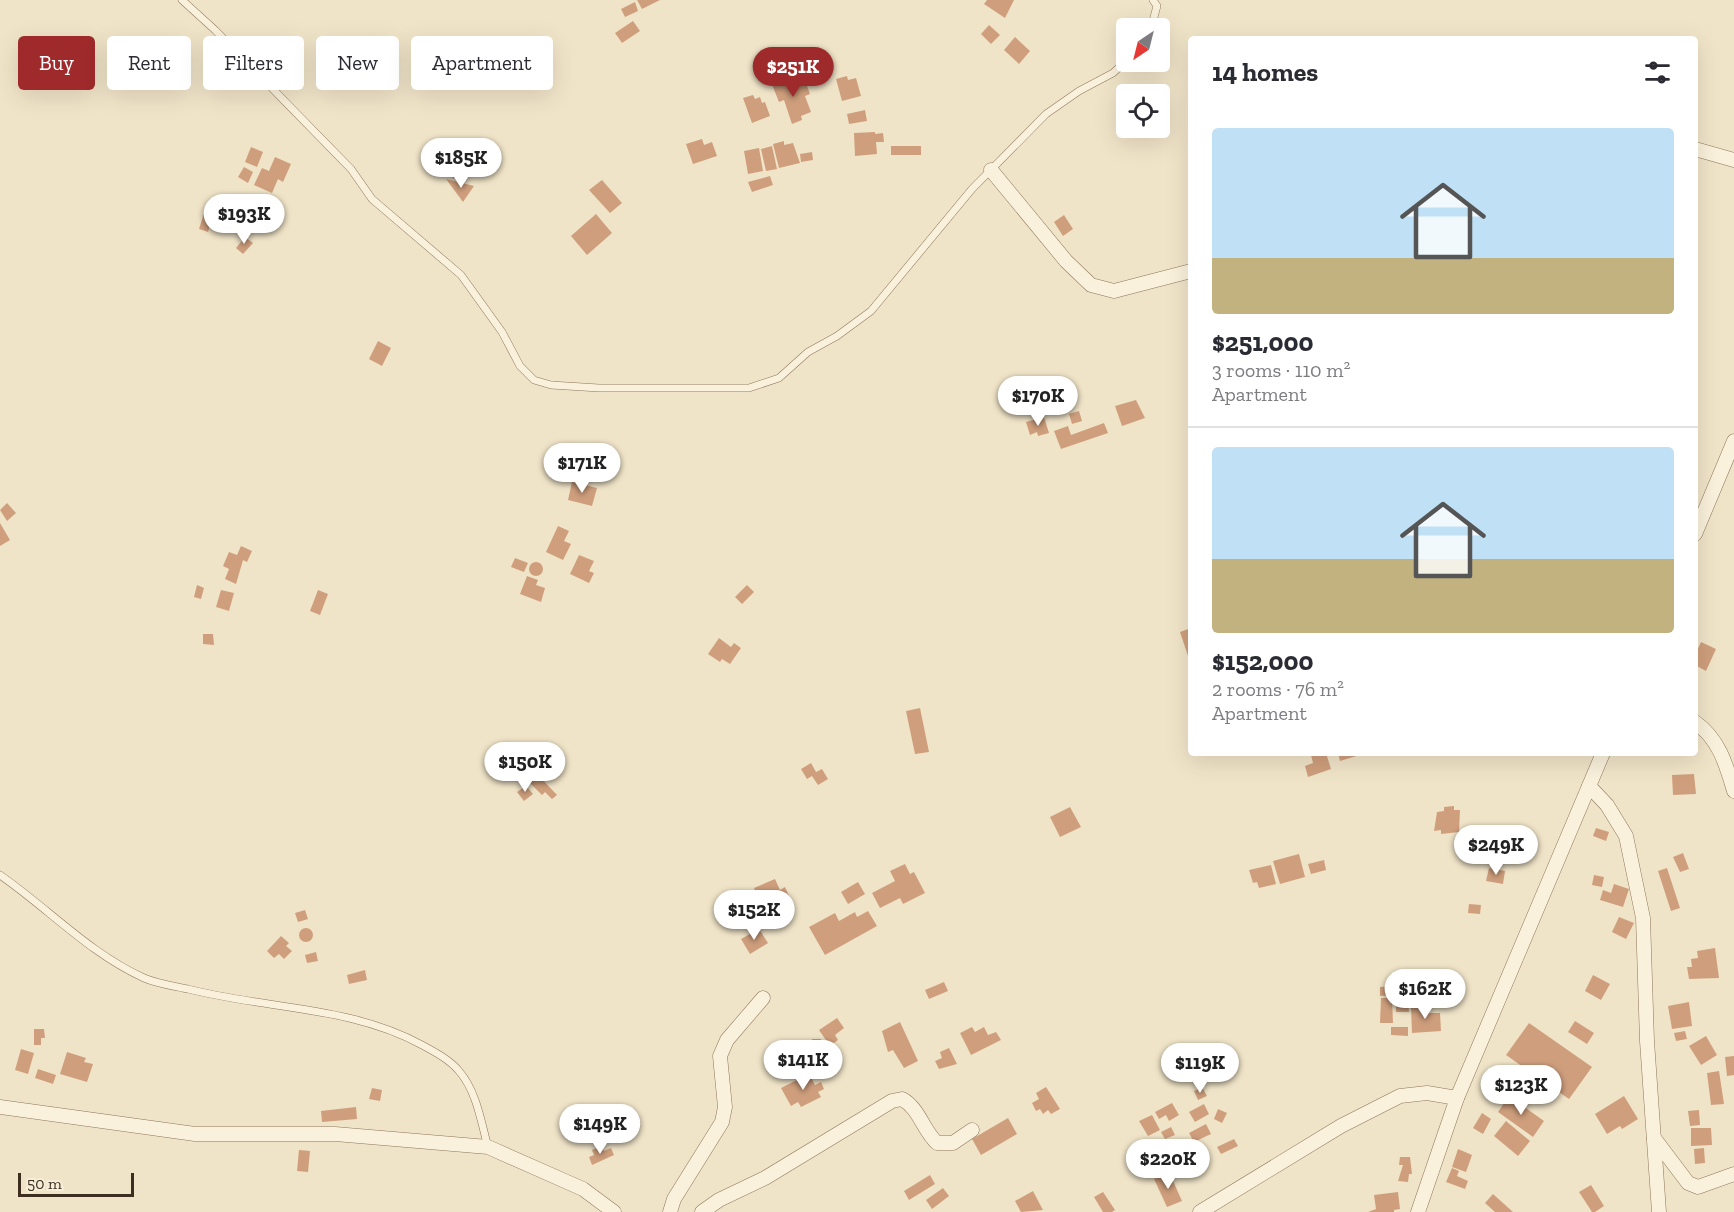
<!DOCTYPE html>
<html lang="en">
<head>
<meta charset="utf-8">
<style>
	:root { --surface:#fff; --page:#f7f7f7; --text:#2b2b33; --muted:#7c7c81; --line:#e1e1e2; --accent:#9e2a2b }
	body { margin:0; font-family:"Zilla Slab",serif; background:var(--page); color:var(--text); height:100vh; display:flex; flex-direction:column; font-size:22px; white-space:nowrap }
	* { box-sizing:border-box; margin:0 }
	p { font-size:20px; color:var(--muted) }
	.icon { flex:none; width:33px; height:33px; fill:none; stroke:currentColor; stroke-width:2; stroke-linecap:round; stroke-linejoin:round }
	.map { position:relative; flex:1; overflow:hidden }
	.side { position:absolute; left:1188px; top:36px; width:510px; height:720px; display:flex; flex-direction:column; background:var(--surface); border-radius:6px; box-shadow:0 6px 24px #0002 }
	.side>* { flex:none }
	.top-card { position:absolute; left:18px; top:36px; width:570px; height:54px; display:flex; gap:12px }
	.needle { width:39px; rotate:215deg }
	.buttons { position:absolute; left:1116px; top:18px; display:grid; gap:12px }
	.buttons a { display:grid; place-items:center; width:54px; height:54px; border-radius:6px; background:var(--surface); box-shadow:0 6px 24px #0002; font-size:30px }
	.scale { position:absolute; left:18px; bottom:15px; width:116px; box-sizing:border-box; padding-left:6px; border:3px solid #3d2e20; border-top:0; font-size:16px; line-height:21px; white-space:nowrap; color:#3d2e20; -webkit-text-stroke:4px #f7eed8; paint-order:stroke }
	.price { position:absolute; translate:-50% -51px; padding:0 14px; border-radius:21px; background:#fff; color:#222; font-size:20px; line-height:39px; filter:drop-shadow(0 2px 3px #0008) }
	.price::after { content:''; position:absolute; left:50%; top:36px; width:18px; height:14px; margin-left:-9px; background:inherit; clip-path:polygon(0 0,100% 0,50% 100%) }
	.price.selected { background:var(--accent); color:#fff }
	ul { padding:0; list-style:none }
	li { display:grid; align-content:center; gap:12px; height:318px; padding:0 24px }
	li+li { border-top:2px solid var(--line) }
	li span { display:grid; place-items:center; height:186px; border-radius:6px; color:#555 }
	li>.icon { margin-inline-start:auto }
	span .icon { width:108px; height:108px; fill:#fffc; stroke-width:1 }
	li b { font-size:26px }
	h2 { display:flex; justify-content:space-between; align-items:center; height:72px; padding:0 24px; font-size:26px }
	.chip { padding:0 21px; border-radius:6px; background:var(--surface); box-shadow:0 6px 24px #0002; font-size:21px; line-height:54px }
	.chip.selected { background:var(--accent); color:#fff }
	.map>svg:first-child { display:block }
	.building { fill:#cf9f7d }
	.lines { fill:none; stroke-linecap:round; stroke-linejoin:round }
	.lane-casing { stroke:#8d765c; stroke-width:8 }
	.street-casing { stroke:#8d765c; stroke-width:15 }
	.lane { stroke:#faf1dc; stroke-width:7 }
	.street { stroke:#faf1dc; stroke-width:14 }
</style>
</head>
<body>
<div class="map">
<svg width="1734" height="1212" viewBox="0 0 1734 1212">
	<rect width="100%" height="100%" fill="#f0e4c8"/>
	<!-- building -->
	<g class="building">
		<polygon points="637,0 660,0 642,9"/>
		<polygon points="987,0 1014,0 1005,18 984,4"/>
		<polygon points="635,2 638,11 625,17 621,9"/>
		<polygon points="633,21 640,31 622,43 615,33"/>
		<polygon points="989,25 1000,35 991,44 981,34"/>
		<polygon points="1015,37 1030,51 1019,64 1004,50"/>
		<polygon points="847,76 848,80 856,78 861,96 842,101 836,79"/>
		<polygon points="780,78 783,86 804,78 810,94 805,96 811,112 801,116 802,120 792,124 784,100 779,102 771,82"/>
		<polygon points="753,95 755,99 760,97 762,103 765,102 770,116 752,123 743,98"/>
		<polygon points="865,110 867,121 849,124 847,114"/>
		<polygon points="875,132 875,134 883,133 884,142 876,142 877,154 855,156 854,133"/>
		<polygon points="702,139 704,145 712,142 717,156 693,164 686,144"/>
		<polygon points="784,141 784,145 793,143 800,163 779,168 773,144"/>
		<polygon points="772,146 777,169 766,171 761,149"/>
		<rect x="891" y="146" width="30" height="9"/>
		<polygon points="251,147 263,152 257,167 245,162"/>
		<polygon points="759,148 763,171 748,174 744,151"/>
		<circle cx="459" cy="165" r="14"/>
		<polygon points="812,152 813,160 801,162 800,154"/>
		<polygon points="275,157 291,164 283,182 278,179 272,193 254,185 262,168 269,171"/>
		<polygon points="244,167 253,172 248,183 238,177"/>
		<polygon points="770,176 773,185 752,192 748,182"/>
		<polygon points="446,179 474,186 463,202"/>
		<polygon points="602,180 622,203 610,213 589,190"/>
		<polygon points="232,196 241,200 237,209 228,205"/>
		<polygon points="205,210 214,213 208,232 199,229"/>
		<polygon points="596,214 612,233 587,255 571,236"/>
		<polygon points="1064,215 1073,229 1063,236 1054,222"/>
		<polygon points="245,237 253,243 243,254 236,248"/>
		<polygon points="378,341 391,348 382,366 369,359"/>
		<polygon points="1136,400 1145,418 1122,426 1115,406"/>
		<polygon points="1079,411 1082,421 1072,424 1069,414"/>
		<polygon points="1044,417 1049,433 1038,436 1037,432 1030,435 1026,422"/>
		<polygon points="1104,423 1108,433 1061,449 1054,431 1068,426 1071,435"/>
		<polygon points="572,482 597,488 592,506 568,500"/>
		<polygon points="7,503 16,513 7,521 0,510"/>
		<polygon points="0,523 10,540 0,546"/>
		<polygon points="558,526 569,531 564,541 571,544 563,560 546,552"/>
		<polygon points="241,546 252,551 247,562 243,560 236,584 225,579 229,569 223,566 229,552 237,555"/>
		<polygon points="579,555 594,561 589,571 594,573 589,583 570,574"/>
		<polygon points="515,558 528,563 524,572 511,567"/>
		<circle cx="536" cy="569" r="7"/>
		<polygon points="527,576 538,580 536,585 545,588 541,602 520,594"/>
		<polygon points="197,585 204,588 201,599 194,597"/>
		<polygon points="747,585 754,592 742,604 735,597"/>
		<polygon points="221,590 234,593 229,611 216,607"/>
		<polygon points="318,590 328,594 320,615 310,611"/>
		<polygon points="1191,628 1191,655 1188,656 1180,632"/>
		<polygon points="203,634 213,634 214,645 203,644"/>
		<polygon points="719,638 731,647 734,643 741,648 730,664 722,659 720,662 708,654"/>
		<polygon points="1701,642 1716,649 1706,671 1695,665 1695,655"/>
		<polygon points="920,708 929,752 915,754 906,711"/>
		<polygon points="1319,753 1326,753 1331,769 1308,777 1305,766 1313,763 1311,755"/>
		<polygon points="1338,753 1363,753 1363,754 1340,761"/>
		<polygon points="811,763 816,772 822,769 828,779 818,785 812,776 807,779 801,769"/>
		<polygon points="1694,774 1696,794 1673,795 1672,775"/>
		<polygon points="538,775 557,795 552,799 545,792 542,795 530,783"/>
		<polygon points="526,786 533,794 524,801 517,792"/>
		<polygon points="1454,806 1454,810 1460,810 1459,832 1441,834 1441,830 1434,831 1437,812 1444,811 1444,807"/>
		<polygon points="1070,807 1081,827 1060,837 1050,817"/>
		<polygon points="1471,827 1524,837 1522,848 1469,838"/>
		<polygon points="1596,828 1609,832 1606,841 1593,836"/>
		<polygon points="1683,853 1689,869 1680,872 1673,857"/>
		<polygon points="1299,854 1305,877 1280,884 1273,861"/>
		<polygon points="1324,860 1326,870 1311,874 1308,864"/>
		<polygon points="905,864 910,874 914,872 925,893 903,904 900,898 880,908 872,893 895,881 890,871"/>
		<polygon points="1271,865 1276,884 1259,888 1257,882 1253,883 1249,870"/>
		<polygon points="1489,868 1505,871 1503,884 1486,881"/>
		<polygon points="1667,868 1680,908 1671,911 1658,871"/>
		<polygon points="1594,875 1604,877 1602,887 1592,885"/>
		<polygon points="775,879 780,890 785,887 790,898 764,910 754,888"/>
		<polygon points="858,882 865,894 848,904 841,892"/>
		<polygon points="1614,884 1629,889 1623,907 1600,900 1603,890 1611,893"/>
		<polygon points="1469,904 1481,905 1480,914 1468,913"/>
		<polygon points="305,910 308,919 298,922 295,913"/>
		<polygon points="868,911 877,926 825,955 809,927 835,913 839,921 855,912 857,917"/>
		<polygon points="1619,917 1634,923 1626,939 1612,932"/>
		<circle cx="306" cy="935" r="7"/>
		<polygon points="759,929 768,943 750,954 741,939"/>
		<polygon points="281,936 289,943 286,946 292,951 284,959 279,954 274,958 267,951"/>
		<polygon points="1715,948 1719,978 1689,979 1687,967 1692,967 1691,959 1698,958 1697,951"/>
		<polygon points="316,952 318,961 307,963 305,955"/>
		<polygon points="365,970 367,980 349,984 347,975"/>
		<polygon points="1593,975 1610,984 1601,1000 1585,991"/>
		<polygon points="944,982 948,991 929,999 925,990"/>
		<polygon points="1395,986 1395,995 1380,996 1380,987"/>
		<polygon points="1381,998 1392,998 1393,1023 1380,1023"/>
		<polygon points="1396,1002 1408,1002 1409,1012 1396,1012"/>
		<polygon points="1689,1002 1692,1026 1672,1029 1668,1006"/>
		<polygon points="1422,1005 1422,1008 1428,1008 1428,1013 1440,1013 1441,1031 1412,1033 1411,1006"/>
		<polygon points="837,1018 844,1028 835,1035 838,1040 830,1046 819,1030"/>
		<polygon points="1575,1021 1594,1033 1587,1044 1568,1032"/>
		<polygon points="900,1022 918,1061 904,1068 893,1050 888,1052 882,1031"/>
		<polygon points="1529,1023 1592,1067 1569,1099 1506,1055"/>
		<polygon points="972,1027 975,1032 984,1027 988,1035 996,1032 1001,1040 971,1055 960,1033"/>
		<polygon points="1391,1027 1408,1027 1408,1036 1391,1035"/>
		<polygon points="34,1029 44,1029 45,1038 41,1038 41,1045 34,1045"/>
		<polygon points="1685,1031 1687,1039 1676,1041 1674,1033"/>
		<polygon points="1706,1036 1717,1055 1701,1065 1689,1046"/>
		<polygon points="812,1039 821,1039 821,1050 812,1049"/>
		<polygon points="949,1048 957,1064 939,1069 935,1061 942,1058 940,1052"/>
		<polygon points="21,1049 34,1053 28,1074 15,1070"/>
		<polygon points="67,1052 86,1058 84,1062 93,1064 87,1082 60,1074"/>
		<polygon points="1734,1056 1734,1075 1727,1076 1725,1057"/>
		<polygon points="38,1069 56,1075 53,1084 35,1078"/>
		<polygon points="1719,1071 1724,1104 1711,1105 1707,1073"/>
		<polygon points="809,1074 815,1085 821,1082 824,1089 818,1092 821,1097 801,1107 798,1102 791,1106 781,1088"/>
		<polygon points="1046,1087 1060,1109 1051,1114 1048,1110 1043,1114 1040,1109 1036,1111 1032,1103 1039,1099 1036,1093"/>
		<polygon points="1202,1087 1207,1096 1198,1100 1194,1091"/>
		<polygon points="372,1088 382,1090 380,1101 369,1099"/>
		<polygon points="1509,1096 1544,1121 1533,1137 1498,1112"/>
		<polygon points="1624,1096 1638,1119 1622,1129 1620,1126 1607,1134 1595,1114"/>
		<polygon points="1172,1103 1179,1115 1169,1121 1166,1115 1159,1119 1155,1112"/>
		<polygon points="1204,1104 1209,1114 1195,1122 1189,1112"/>
		<polygon points="356,1107 357,1119 322,1122 321,1111"/>
		<polygon points="1218,1109 1227,1113 1222,1123 1214,1119"/>
		<polygon points="1699,1110 1700,1125 1690,1126 1688,1111"/>
		<polygon points="1482,1113 1491,1119 1483,1134 1473,1128"/>
		<polygon points="1152,1115 1160,1130 1148,1136 1139,1121"/>
		<polygon points="1008,1118 1017,1134 981,1155 972,1139"/>
		<polygon points="1506,1121 1530,1141 1518,1156 1494,1136"/>
		<polygon points="1206,1124 1211,1134 1194,1142 1189,1133"/>
		<polygon points="1171,1127 1175,1135 1165,1139 1161,1132"/>
		<polygon points="1691,1128 1711,1128 1712,1145 1691,1146"/>
		<polygon points="1234,1139 1238,1146 1221,1154 1217,1147"/>
		<polygon points="601,1146 604,1151 611,1148 614,1155 592,1165 589,1157 594,1155 592,1150"/>
		<polygon points="1704,1148 1705,1163 1695,1164 1694,1149"/>
		<polygon points="1458,1149 1472,1155 1466,1172 1452,1167"/>
		<polygon points="299,1150 310,1151 308,1172 297,1171"/>
		<polygon points="1400,1157 1410,1157 1412,1174 1409,1174 1408,1182 1398,1181 1403,1165 1399,1165"/>
		<polygon points="1452,1168 1459,1171 1457,1176 1468,1181 1465,1189 1446,1182"/>
		<polygon points="1169,1172 1182,1201 1167,1207 1154,1179"/>
		<polygon points="930,1175 935,1184 909,1200 904,1191"/>
		<polygon points="1591,1185 1604,1206 1595,1212 1592,1212 1579,1192"/>
		<polygon points="943,1188 949,1196 932,1209 926,1200"/>
		<polygon points="1033,1191 1043,1210 1021,1212 1015,1201"/>
		<polygon points="1103,1192 1115,1210 1112,1212 1103,1212 1094,1197"/>
		<polygon points="1398,1192 1400,1209 1394,1210 1394,1212 1368,1212 1376,1209 1374,1195"/>
		<polygon points="1493,1194 1513,1212 1495,1212 1485,1203"/>
	</g>
	<g class="lines">
		<!-- lane casing -->
		<g class="lane-casing">
			<g id="lane">
				<polyline points="182,0 215,30 351,169 372,199 461,275 502,332 520,366 534,380 551,385 599,388 749,388 779,378 808,352 837,336 871,311 972,189 1046,114 1079,91 1113,73 1126,61"/>
				<polyline points="1151,28 1157,6 1153,0"/>
				<path d="M0,875C49,909 89,953 144,978C158,984 174,986 188,989C266,1009 351,1006 422,1045C435,1052 450,1060 459,1071C477,1092 481,1122 488,1147"/>
			</g>
		</g>
		<!-- street casing -->
		<g class="street-casing">
			<g id="street">
				<polyline points="1695,149 1734,160"/>
				<polyline points="991,170 1066,261 1091,285 1114,291 1191,271"/>
				<polyline points="1695,534 1734,441"/>
				<path d="M1695,722C1719,739 1726,764 1734,791"/>
				<polyline points="1589,786 1607,805 1626,836 1643,918 1647,1041 1659,1212"/>
				<polyline points="0,1107 195,1134 335,1134 488,1147 583,1189 614,1212"/>
				<polyline points="1654,1138 1688,1183 1698,1187 1734,1174"/>
				<polyline points="670,1212 674,1199 722,1122 725,1107 720,1056 727,1040 763,998"/>
				<path d="M702,1212L719,1200L765,1178L892,1101L902,1099C919,1108 923,1130 937,1143H953L972,1130"/>
				<polyline points="1200,1212 1341,1126 1400,1096 1427,1093 1457,1098"/>
				<polyline points="1418,1212 1457,1098 1603,753"/>
			</g>
		</g>
		<!-- lane -->
		<use href="#lane" class="lane"/>
		<!-- street -->
		<use href="#street" class="street"/>
	</g>
</svg>
<div class="buttons">
<a><svg class="needle" viewBox="-14 -14 28 28"><path d="M0-13l5 13h-10z" fill="#e53935"/><path d="M0 13l5-13h-10z" fill="#7c7c81"/></svg></a>
<a><svg class="icon" aria-label="locate" viewBox="0 0 24 24"><circle cx="12" cy="12" r="6"/><path d="M12 2v4M12 18v4M2 12h4M18 12h4"/></svg></a>
</div>
<div class="scale">50 m</div>
<b class="price selected" style="left:793px;top:98px">$251K</b>
<b class="price" style="left:461px;top:189px">$185K</b>
<b class="price" style="left:244px;top:245px">$193K</b>
<b class="price" style="left:1038px;top:427px">$170K</b>
<b class="price" style="left:582px;top:494px">$171K</b>
<b class="price" style="left:525px;top:793px">$150K</b>
<b class="price" style="left:1496px;top:876px">$249K</b>
<b class="price" style="left:754px;top:941px">$152K</b>
<b class="price" style="left:1425px;top:1020px">$162K</b>
<b class="price" style="left:803px;top:1091px">$141K</b>
<b class="price" style="left:1200px;top:1094px">$119K</b>
<b class="price" style="left:1521px;top:1116px">$123K</b>
<b class="price" style="left:600px;top:1155px">$149K</b>
<b class="price" style="left:1168px;top:1190px">$220K</b>
<div class="top-card">
<a class="chip selected">Buy</a>
<a class="chip">Rent</a>
<a class="chip">Filters</a>
<a class="chip">New</a>
<a class="chip">Apartment</a>
</div>
<section class="side">
<h2>14 homes<svg class="icon" aria-label="filters" viewBox="0 0 24 24"><path d="M4 7h16M4 17h16"/><circle cx="9" cy="7" r="2"/><circle cx="15" cy="17" r="2"/></svg></h2>
<ul>
<li><span style="background:linear-gradient(#bfe0f5 70%,#c2b280 0)"><svg class="icon" aria-label="home" viewBox="0 0 24 24"><path d="M3 11l9-7 9 7M6 9v11h12V9"/></svg></span><div><b>$251,000</b><p>3 rooms · 110 m²</p><p>Apartment</p></div></li>
<li><span style="background:linear-gradient(#bfe0f5 60%,#c2b280 0)"><svg class="icon" aria-label="home" viewBox="0 0 24 24"><path d="M3 11l9-7 9 7M6 9v11h12V9"/></svg></span><div><b>$152,000</b><p>2 rooms · 76 m²</p><p>Apartment</p></div></li>
</ul>
</section>
</div>
</body>
</html>
